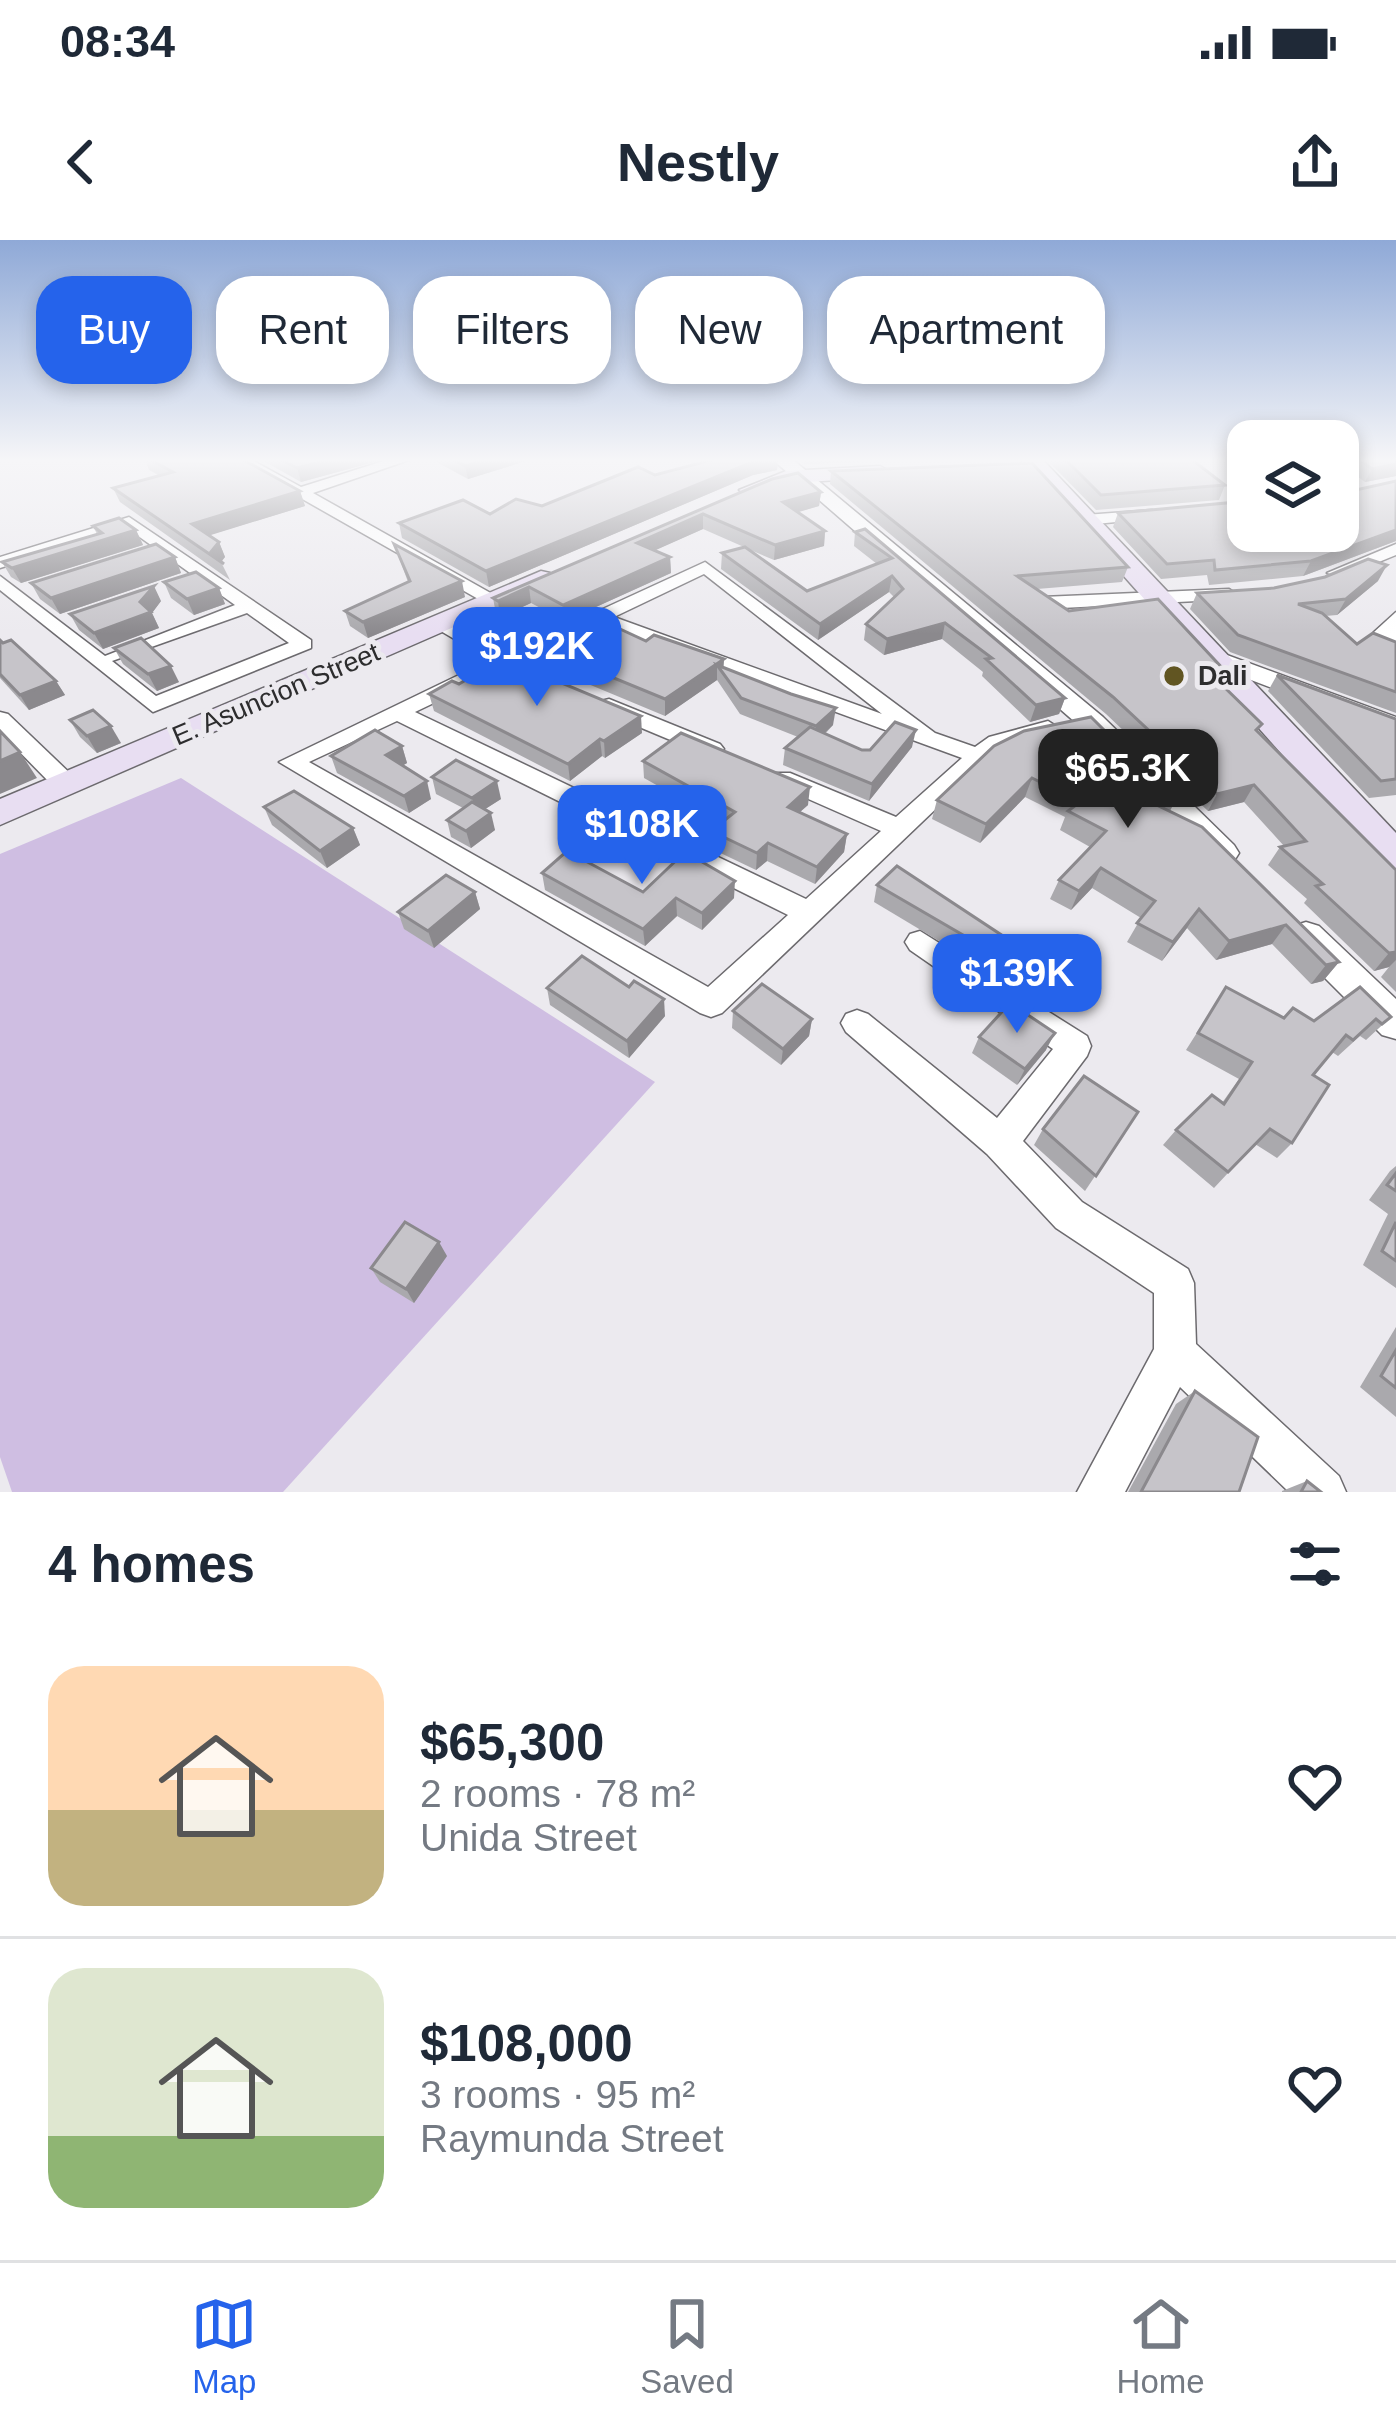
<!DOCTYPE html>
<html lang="en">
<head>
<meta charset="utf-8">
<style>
	:root { --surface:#fff; --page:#f2f2f3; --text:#1f2937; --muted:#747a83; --line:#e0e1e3; --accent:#2563eb }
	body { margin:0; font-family:Helvetica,sans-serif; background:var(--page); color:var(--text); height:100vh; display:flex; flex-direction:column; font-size:45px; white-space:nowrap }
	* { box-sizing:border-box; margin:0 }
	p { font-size:39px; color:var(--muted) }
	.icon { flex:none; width:66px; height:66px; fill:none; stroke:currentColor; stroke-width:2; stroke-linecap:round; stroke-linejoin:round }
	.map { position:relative; height:1252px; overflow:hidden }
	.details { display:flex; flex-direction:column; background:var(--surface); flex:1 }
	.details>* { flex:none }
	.hud { position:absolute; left:36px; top:36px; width:1326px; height:108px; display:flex; gap:24px }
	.buttons { position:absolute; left:1227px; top:180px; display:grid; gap:24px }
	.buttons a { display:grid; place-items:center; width:132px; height:132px; border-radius:24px; background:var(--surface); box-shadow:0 6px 18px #0003; font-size:60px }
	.price { position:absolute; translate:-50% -102px; padding:0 27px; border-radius:24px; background:var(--accent); color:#fff; font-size:39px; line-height:78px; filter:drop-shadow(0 3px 6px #0008) }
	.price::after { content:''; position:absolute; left:50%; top:72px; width:36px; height:27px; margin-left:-18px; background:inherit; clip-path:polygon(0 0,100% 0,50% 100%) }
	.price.current { background:#222; color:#fff }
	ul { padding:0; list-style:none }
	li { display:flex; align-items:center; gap:36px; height:300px; padding:0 48px }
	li+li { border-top:3px solid var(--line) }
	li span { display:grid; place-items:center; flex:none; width:336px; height:240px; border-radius:36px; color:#555 }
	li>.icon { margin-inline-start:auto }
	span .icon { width:144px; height:144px; fill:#fffc; stroke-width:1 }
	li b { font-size:51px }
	h2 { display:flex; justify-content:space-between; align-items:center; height:144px; padding:0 48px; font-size:51px }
	.chip { padding:0 42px; border-radius:36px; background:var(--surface); box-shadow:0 6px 18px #0003; font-size:42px; line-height:108px }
	.chip.current { background:var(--accent); color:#fff }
	.status { display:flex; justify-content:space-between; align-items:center; height:84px; padding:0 60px; background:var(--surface); direction:ltr }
	.status svg { height:33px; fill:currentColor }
	header { display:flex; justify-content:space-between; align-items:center; height:156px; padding:0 48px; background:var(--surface); font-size:54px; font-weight:700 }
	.dock { display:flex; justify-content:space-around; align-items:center; height:168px; border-top:3px solid var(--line); background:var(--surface); font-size:33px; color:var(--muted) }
	.dock a { display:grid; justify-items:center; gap:6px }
	.dock .current { color:var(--accent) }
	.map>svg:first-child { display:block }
	.green { fill:#cfbee2 }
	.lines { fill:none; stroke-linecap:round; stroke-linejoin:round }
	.minor-casing { stroke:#6c6a6e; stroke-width:3 }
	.tertiary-casing { stroke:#6c6a6e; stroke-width:3 }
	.secondary-casing { stroke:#6c6a6e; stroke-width:3 }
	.minor { fill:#fff; fill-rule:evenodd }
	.tertiary { fill:#fff; fill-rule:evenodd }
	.secondary { fill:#e8def2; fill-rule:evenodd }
	.wall { fill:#aaa9ad }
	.shaded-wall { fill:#8b898d }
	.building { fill:#c6c4c9; stroke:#8b898d; stroke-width:3 }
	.poi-dot { fill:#615522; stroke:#eceaef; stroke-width:4.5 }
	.labels { text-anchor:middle; stroke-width:10; stroke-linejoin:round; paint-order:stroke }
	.far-poi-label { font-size:27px; font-weight:bold; fill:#2d2d2e; stroke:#eceaef; text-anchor:start }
	.far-street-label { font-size:27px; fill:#2d2d2e; stroke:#eceaef }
</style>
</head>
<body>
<div class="status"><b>08:34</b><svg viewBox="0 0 49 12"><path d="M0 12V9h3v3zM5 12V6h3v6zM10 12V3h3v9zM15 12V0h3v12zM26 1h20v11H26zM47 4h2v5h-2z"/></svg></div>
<header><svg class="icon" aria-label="back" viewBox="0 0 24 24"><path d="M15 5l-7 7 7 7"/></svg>Nestly<svg class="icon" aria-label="share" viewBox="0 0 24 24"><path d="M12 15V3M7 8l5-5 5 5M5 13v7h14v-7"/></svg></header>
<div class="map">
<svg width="1396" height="1252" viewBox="0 0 1396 1252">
	<rect width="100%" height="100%" fill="#eceaef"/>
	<!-- green -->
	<polygon class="green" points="181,538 655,842 283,1252 12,1252 0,1217 0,614"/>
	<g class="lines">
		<!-- minor casing -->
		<g class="minor-casing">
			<g id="minor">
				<polygon points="232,219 250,219 301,247 390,219 412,219 313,253 503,360 487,364"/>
				<polygon points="1152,270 1158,272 1158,278 1085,285 1077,280 1085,275"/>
				<path d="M129,277L311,400V408L153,472L0,350V336L105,416L235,365L127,288L0,328V317ZM247,373L289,403L156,456L112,421Z"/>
				<polygon points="1396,304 1396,315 1342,337 1327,333"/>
				<path d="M705,322L935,493L975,507L989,497L1048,481L1059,488L1056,493L1005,507L986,521L722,773L711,777L700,773L279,522L490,420L434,387V379H448L507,413ZM704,334L882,474L614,377ZM598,385L962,518L896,577L790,533H772L769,538L772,543L881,591L806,659L415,472L505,429H520L521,422ZM397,481L788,675L708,747L309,522Z"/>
				<polygon points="1229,349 1238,355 1236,359 1042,369 1033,363 1042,357"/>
				<polygon points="1396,372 1396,407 1374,400 1374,392"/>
				<polygon points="609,459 720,504 724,509 712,516 704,514 601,471 601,461"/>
				<polygon points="0,472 8,474 76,539 79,545 76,551 58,551 0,492"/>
				<polygon points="920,691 1087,796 1091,806 1087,816 1023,901 1082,962 1188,1029 1194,1043 1196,1104 1339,1236 1346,1252 1289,1252 1180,1147 1125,1252 1077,1252 1154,1109 1154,1053 1056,988 987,914 846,792 841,783 846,774 857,770 868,774 997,878 1053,809 910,710 905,702 910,694"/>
			</g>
		</g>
		<!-- tertiary casing -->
		<g class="tertiary-casing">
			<g id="tertiary">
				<polygon points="772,219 792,219 1103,477 1234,605 1239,613 1234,621 1212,621 1083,489"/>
				<polygon points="1205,407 1396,477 1396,495 1196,419 1193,414"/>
				<polygon points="1306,682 1319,686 1396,759 1396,799 1382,795 1293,706 1288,696 1293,686"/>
			</g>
		</g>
		<!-- secondary casing -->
		<g class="secondary-casing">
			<g id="secondary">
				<polygon points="1020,219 1042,219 1396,593 1396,631 1382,627"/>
				<polygon points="880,226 891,232 888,237 789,243 750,257 739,250 786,231"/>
				<polygon points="541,331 550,333 554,339 550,345 0,585 0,559"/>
			</g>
		</g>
		<!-- minor -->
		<use href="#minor" class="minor"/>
		<!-- tertiary -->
		<use href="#tertiary" class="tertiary"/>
		<!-- secondary -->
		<use href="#secondary" class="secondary"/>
	</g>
	<!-- wall -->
	<g class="wall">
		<polygon points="145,219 242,219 300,251 305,266 209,295 219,302 225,317 221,322 230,340 120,262 113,248 160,236 149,230"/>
		<polygon points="260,219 385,219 301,242"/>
		<polygon points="431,219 532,219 468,239"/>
		<polygon points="715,219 778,219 777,230 753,235 489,347 402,298 399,283 542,266"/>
		<polygon points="798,219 931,219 805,224"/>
		<polygon points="1046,219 1191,219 1225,245 1219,260 1096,270"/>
		<polygon points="1338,219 1396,219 1396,236 1365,242 1343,226 1338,226"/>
		<polygon points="831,231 1128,327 1122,342 1037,349 1069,371 1225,431 1219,442 1257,491 1396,630 1396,752 1381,737 1389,727 1374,731 1304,663 1307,659 1268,625 1280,607 1284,606 1244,562 1208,571 1106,474 830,244"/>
		<polygon points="772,239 821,252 819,266 797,272 825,291 824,306 774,320 748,309 807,351 877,324 854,306 855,292 865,289 1065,458 1059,474 1030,482 982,436 983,432 942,399 884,415 864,400 866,384 894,357 889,352 818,400 721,329 722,313 744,307 703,289 655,310 670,317 671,333 565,381 531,363 500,377 496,374 493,358"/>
		<polygon points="1396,241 1396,301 1303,336 1209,345 1207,335 1161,339 1113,287 1118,273 1248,291"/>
		<polygon points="93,286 136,290 143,305 21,343 11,337 2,322 97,294"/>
		<polygon points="394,304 465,357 368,398 350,386 345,371 408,342"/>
		<polygon points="175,317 181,333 60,374 40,359 31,343"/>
		<polygon points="1378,341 1337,375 1325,376 1357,404 1396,402 1396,473 1230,412 1190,369 1197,353"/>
		<polygon points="164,342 219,348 225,364 194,375 171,358"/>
		<polygon points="161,361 152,373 159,388 103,409 79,390 70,374"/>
		<polygon points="0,400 56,441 65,455 29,470 0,438"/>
		<polygon points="646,401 724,419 723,428 833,485 825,494 862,510 912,507 869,561 783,525 785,508 798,497 740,474 717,440 665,476 533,421 531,404"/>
		<polygon points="114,408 179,442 157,451 123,424"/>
		<polygon points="1277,435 1396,479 1396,555 1369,558 1268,451"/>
		<polygon points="459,444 642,493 605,518 602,516 570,541 434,471 429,454"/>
		<polygon points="70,480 121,503 97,513 80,497"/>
		<polygon points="402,506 407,523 402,526 431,559 409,573 337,533 331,516"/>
		<polygon points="994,506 1175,561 1170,571 1339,722 1323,741 1311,744 1272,704 1216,720 1187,688 1162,721 1127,702 1141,678 1092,648 1071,670 1050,659 1059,640 1090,607 1060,590 1065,577 1025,557 980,603 932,579 937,560"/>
		<polygon points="643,521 808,565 800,572 847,594 844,612 815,644 767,621 756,630 710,608 711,591 722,582 644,538"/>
		<polygon points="432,537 501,559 485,569 495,590 471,608 451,597 447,580 463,568 436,554"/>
		<polygon points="264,567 353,588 360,605 327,628 272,585"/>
		<polygon points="542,633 643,652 734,658 702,690 677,676 645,706 545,650"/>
		<polygon points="877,645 1059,733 1051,750 1041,762 874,662"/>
		<polygon points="475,652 480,669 434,708 404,689 398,672"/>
		<polygon points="1226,747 1284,778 1314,781 1391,777 1366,800 1360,796 1338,816 1332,812 1313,835 1292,903 1277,918 1255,904 1214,948 1163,905 1176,890 1222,863 1239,839 1186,810"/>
		<polygon points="547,748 665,776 629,818 550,765"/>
		<polygon points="733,771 812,779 809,796 781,825 732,788"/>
		<polygon points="979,797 1046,810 1017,845 972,813"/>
		<polygon points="1138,872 1085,951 1034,905 1043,889"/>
		<polygon points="1396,926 1396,1048 1363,1025 1388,974 1369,960 1390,931"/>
		<polygon points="447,1016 414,1063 380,1042 371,1028"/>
		<polygon points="1396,1087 1396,1177 1360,1147"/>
		<polygon points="1195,1151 1239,1252 1128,1252 1176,1164"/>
		<polygon points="1307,1241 1321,1252 1282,1252 1282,1251"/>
	</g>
	<!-- shaded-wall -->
	<g class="shaded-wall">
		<polygon points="331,219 385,219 301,242 297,228"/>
		<polygon points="487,219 532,219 468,239 465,226"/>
		<polygon points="760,219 778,219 777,230 753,235 489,347 486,331"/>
		<polygon points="1396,224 1396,236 1365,242 1372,229"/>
		<polygon points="300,251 305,266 198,299 192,284"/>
		<polygon points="821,252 819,266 782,277 783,262"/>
		<polygon points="703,274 703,289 638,318 637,303"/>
		<polygon points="136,290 143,305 21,343 12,328"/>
		<polygon points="1396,290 1396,301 1303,336 1311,321"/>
		<polygon points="825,291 824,306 774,320 775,305"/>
		<polygon points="219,302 225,317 221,322 210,313"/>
		<polygon points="175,317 181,333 60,374 51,358"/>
		<polygon points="670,317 671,333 565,381 563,365"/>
		<polygon points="1387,325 1378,341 1337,375 1346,359"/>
		<polygon points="892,336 889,352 818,400 820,384"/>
		<polygon points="462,341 465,357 368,398 363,382"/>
		<polygon points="154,346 161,361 152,373 159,388 103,409 94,393 140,362"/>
		<polygon points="529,347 531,363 500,377 498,361"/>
		<polygon points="219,348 225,364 194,375 187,359"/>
		<polygon points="945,383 942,399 884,415 887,399"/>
		<polygon points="724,419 723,434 717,425 717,440 665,476 665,459"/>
		<polygon points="171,426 179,442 157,451 148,434"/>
		<polygon points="56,441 65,455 29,470 20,455"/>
		<polygon points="1065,458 1059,474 1030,482 1036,465"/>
		<polygon points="836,468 833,485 814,503 816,486"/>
		<polygon points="641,476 642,493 605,518 604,501"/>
		<polygon points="111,486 121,503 97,513 87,496"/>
		<polygon points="916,490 912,507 869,561 872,544"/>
		<polygon points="600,499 602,516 570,541 568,524"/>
		<polygon points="402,506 407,523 391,532 386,515"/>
		<polygon points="20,512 37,538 0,554 0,521"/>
		<polygon points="1032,538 1025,557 980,603 986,584"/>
		<polygon points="427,541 431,559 409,573 404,556"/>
		<polygon points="497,541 501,559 476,575 472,558"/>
		<polygon points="1254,545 1244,562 1208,571 1217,554"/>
		<polygon points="810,547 808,565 786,584 788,567"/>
		<polygon points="491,573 495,590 471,608 466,591"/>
		<polygon points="353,588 360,605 327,628 320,611"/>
		<polygon points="847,594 844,612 815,644 817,627"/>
		<polygon points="768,603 767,621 756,630 757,613"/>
		<polygon points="1101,628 1092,648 1071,670 1079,651"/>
		<polygon points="735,641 734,658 702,690 702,673"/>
		<polygon points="475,652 480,669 434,708 428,691"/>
		<polygon points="676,658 677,676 645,706 643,689"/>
		<polygon points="1199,669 1187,688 1162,721 1173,702"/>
		<polygon points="1286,685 1272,704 1216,720 1229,701"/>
		<polygon points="1396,712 1396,720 1389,727 1374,731 1389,713"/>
		<polygon points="1339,722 1323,741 1311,744 1326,725"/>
		<polygon points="1059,733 1051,750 1041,762 1049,745"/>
		<polygon points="664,759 665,776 629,818 627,801"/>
		<polygon points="812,779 809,796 781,825 783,809"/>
		<polygon points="1055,793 1046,810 1017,845 1025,829"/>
		<polygon points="439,1002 447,1016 414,1063 406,1049"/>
	</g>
	<!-- building -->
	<g class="building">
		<polygon points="149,219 242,219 300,251 192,284 219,302 210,313 224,324 113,248 173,232"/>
		<polygon points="280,219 331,219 297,228"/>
		<polygon points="453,219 487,219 465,226"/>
		<polygon points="715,219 760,219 486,331 399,283 463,260 490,274 516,259 542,266 638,227 655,235"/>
		<polygon points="1065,219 1191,219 1225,245 1101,255"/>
		<polygon points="1359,219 1396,219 1396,224 1372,229"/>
		<polygon points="1032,223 1128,327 1017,336 1069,371 1158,359 1225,431 1216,439 1262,484 1256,490 1396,630 1396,712 1389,713 1316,646 1323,644 1280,607 1306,601 1254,545 1217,554 1113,457 831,231"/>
		<polygon points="798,233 821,252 783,262 825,291 775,305 703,274 637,303 670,317 563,365 529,347 498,361 493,358 772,239"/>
		<polygon points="1396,241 1396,290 1311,321 1215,330 1214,320 1167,324 1118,273 1248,261 1248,291 1338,291 1338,254"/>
		<polygon points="119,278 136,290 12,328 2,322 102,293 93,286"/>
		<polygon points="865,289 1065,458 1036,465 986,419 992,418 945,383 887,399 866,384 903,349 892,336 820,384 722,313 745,307 807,351 892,318 855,292"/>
		<polygon points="156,304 175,317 51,358 31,343"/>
		<polygon points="394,304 462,341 363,382 345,371 410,341"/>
		<polygon points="1368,319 1387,325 1346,359 1298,364 1322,373 1357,404 1373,393 1396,402 1396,452 1238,395 1197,353 1274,348 1325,337"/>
		<polygon points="196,332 219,348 187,359 164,342"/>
		<polygon points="154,346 140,362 151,372 94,393 70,374"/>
		<polygon points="592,376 646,401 654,395 724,419 665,459 531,404"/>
		<polygon points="141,398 171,426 148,434 114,408"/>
		<polygon points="0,400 3,403 11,400 56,441 20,455 0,434"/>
		<polygon points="502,418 641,476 604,501 600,499 568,524 429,454 452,441 459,444"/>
		<polygon points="717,425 791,454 836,468 816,486 741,458"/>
		<polygon points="1277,435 1396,479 1396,539 1381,541"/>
		<polygon points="93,470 111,486 87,496 70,480"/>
		<polygon points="1091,477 1175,561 1161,567 1202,587 1339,722 1326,725 1286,685 1229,701 1199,669 1173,702 1137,683 1155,661 1101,628 1079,651 1059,640 1106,591 1068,571 1080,562 1032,538 986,584 937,560 994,506 1024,491"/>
		<polygon points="895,482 916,490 872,544 785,508 810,487 862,510 870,510"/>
		<polygon points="375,490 402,506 386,515 427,541 404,556 331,516"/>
		<polygon points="0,491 20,512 0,521"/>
		<polygon points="681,493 810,547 788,567 847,594 817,627 768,603 757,613 711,591 735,572 643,521"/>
		<polygon points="456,520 497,541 472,558 432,537"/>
		<polygon points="294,551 353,588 320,611 264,567"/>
		<polygon points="472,562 491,573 466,591 447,580"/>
		<polygon points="567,611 643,652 685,612 735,641 702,673 676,658 643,689 542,633"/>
		<polygon points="897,626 1059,733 1049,745 877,645"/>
		<polygon points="446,635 475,652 428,691 398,672"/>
		<polygon points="582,716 629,747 634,741 664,759 627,801 547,748"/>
		<polygon points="762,744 812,779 783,809 733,771"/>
		<polygon points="1226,747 1284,778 1293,768 1314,781 1360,747 1391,777 1382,784 1376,779 1353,800 1346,795 1313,835 1329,845 1292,903 1270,889 1228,932 1176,890 1212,855 1224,864 1252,822 1198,793"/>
		<polygon points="1010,763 1055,793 1025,829 979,797"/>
		<polygon points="1084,836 1138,872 1096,936 1043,889"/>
		<polygon points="1396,933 1396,951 1387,945"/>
		<polygon points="405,982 439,1002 406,1049 371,1028"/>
		<polygon points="1396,982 1396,1021 1382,1011"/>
		<polygon points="1396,1110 1396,1148 1381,1136"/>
		<polygon points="1195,1151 1258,1197 1239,1252 1141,1252"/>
		<polygon points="1307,1241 1321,1252 1301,1252"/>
	</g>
	<!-- sky -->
	<linearGradient id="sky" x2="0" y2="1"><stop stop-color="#8fa9d7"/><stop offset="0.56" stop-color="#f6f6f8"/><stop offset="1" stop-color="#f6f6f8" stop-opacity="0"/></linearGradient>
	<rect width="1396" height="394" fill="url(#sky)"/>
	<!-- markers -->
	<circle class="poi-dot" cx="1174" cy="436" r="12"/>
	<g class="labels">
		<!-- far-poi labels -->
		<g class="far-poi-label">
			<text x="1198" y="445">Dali</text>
		</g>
		<!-- far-street labels -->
		<g class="far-street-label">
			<text transform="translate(276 454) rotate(-23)" y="9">E. Asuncion Street</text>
		</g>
	</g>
</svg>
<div class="buttons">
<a><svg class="icon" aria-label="layers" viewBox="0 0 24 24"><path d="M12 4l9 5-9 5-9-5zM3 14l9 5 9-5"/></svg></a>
</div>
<b class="price" style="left:537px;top:469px">$192K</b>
<b class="price current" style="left:1128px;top:591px">$65.3K</b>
<b class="price" style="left:642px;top:647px">$108K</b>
<b class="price" style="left:1017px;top:796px">$139K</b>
<div class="hud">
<a class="chip current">Buy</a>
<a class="chip">Rent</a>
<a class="chip">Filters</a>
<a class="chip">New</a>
<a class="chip">Apartment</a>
</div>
</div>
<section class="details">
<h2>4 homes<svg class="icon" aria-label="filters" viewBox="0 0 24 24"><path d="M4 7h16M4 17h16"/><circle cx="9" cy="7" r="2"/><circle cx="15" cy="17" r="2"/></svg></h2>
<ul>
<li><span style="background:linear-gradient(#ffd9b3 60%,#c2b280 0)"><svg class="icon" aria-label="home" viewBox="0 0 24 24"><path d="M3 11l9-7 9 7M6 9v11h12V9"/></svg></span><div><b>$65,300</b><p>2 rooms · 78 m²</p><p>Unida Street</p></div><svg class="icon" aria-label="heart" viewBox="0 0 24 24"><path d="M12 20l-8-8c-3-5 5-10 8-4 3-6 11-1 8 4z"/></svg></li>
<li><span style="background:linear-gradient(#dfe7d0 70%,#8fb573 0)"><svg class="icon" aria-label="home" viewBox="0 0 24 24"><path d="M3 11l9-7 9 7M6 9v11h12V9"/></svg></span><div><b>$108,000</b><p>3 rooms · 95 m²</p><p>Raymunda Street</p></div><svg class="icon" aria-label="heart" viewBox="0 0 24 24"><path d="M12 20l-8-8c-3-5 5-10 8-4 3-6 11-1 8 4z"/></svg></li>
</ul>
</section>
<nav class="dock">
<a class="current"><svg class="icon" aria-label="map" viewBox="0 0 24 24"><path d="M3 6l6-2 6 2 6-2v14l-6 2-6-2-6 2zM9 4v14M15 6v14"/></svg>Map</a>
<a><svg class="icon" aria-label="saved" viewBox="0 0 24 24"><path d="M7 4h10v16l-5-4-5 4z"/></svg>Saved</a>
<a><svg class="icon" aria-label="home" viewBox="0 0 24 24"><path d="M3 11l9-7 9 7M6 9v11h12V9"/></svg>Home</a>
</nav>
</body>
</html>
